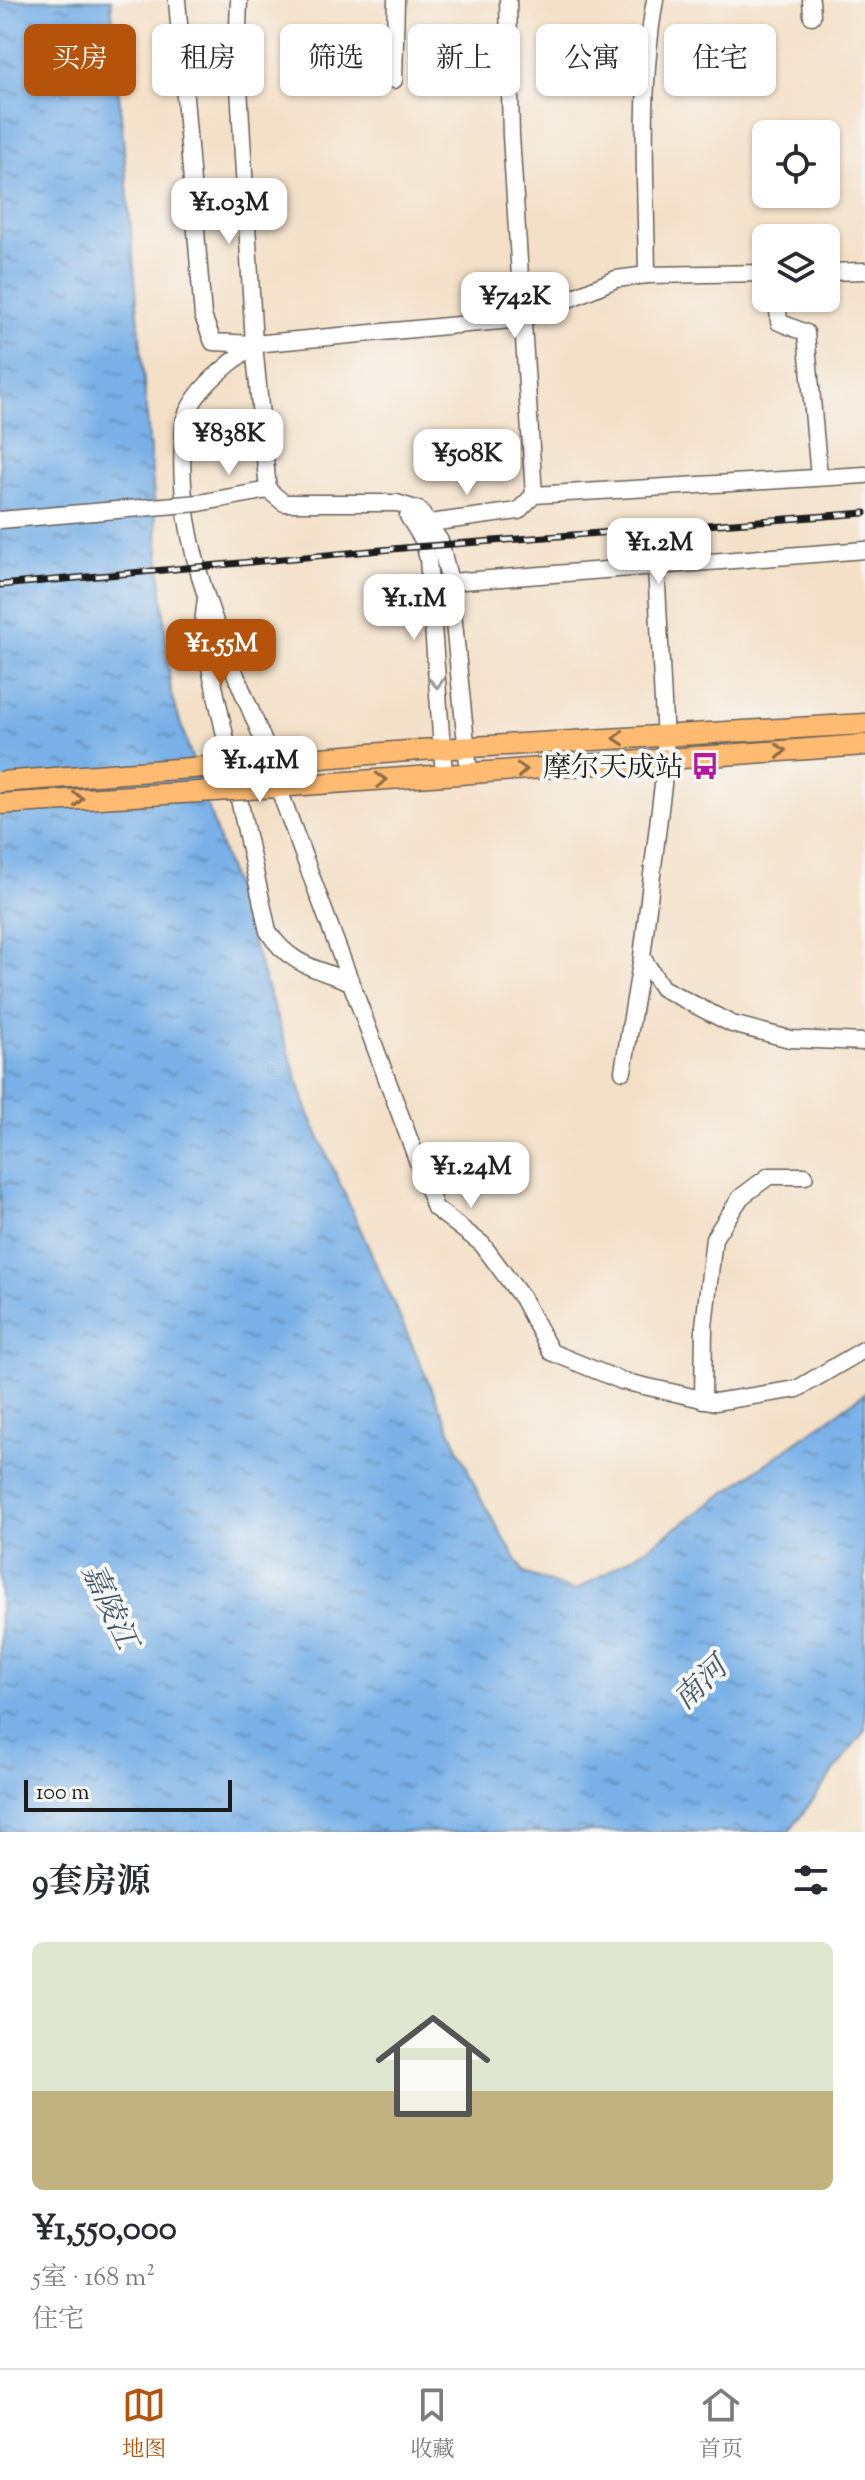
<!DOCTYPE html>
<html lang="zh">
<head>
<meta charset="utf-8">
<style>
	:root { --surface:#fff; --page:#f2f2f3; --text:#2b2b33; --muted:#7c7c81; --line:#e1e1e2; --accent:#b45309 }
	body { margin:0; font-family:"Sorts Mill Goudy","Noto Serif SC",serif; background:var(--page); color:var(--text); height:100vh; display:flex; flex-direction:column; font-size:30px; white-space:nowrap }
	* { box-sizing:border-box; margin:0 }
	p { font-size:26px; color:var(--muted) }
	.icon { flex:none; width:44px; height:44px; fill:none; stroke:currentColor; stroke-width:2; stroke-linecap:round; stroke-linejoin:round }
	.map { position:relative; height:1832px; overflow:hidden }
	.panel { display:flex; flex-direction:column; background:var(--surface); flex:1 }
	.panel>* { flex:none }
	.banner { position:absolute; left:24px; top:24px; width:818px; height:72px; display:flex; gap:16px }
	.controls { position:absolute; left:752px; top:120px; display:grid; gap:16px }
	.controls a { display:grid; place-items:center; width:88px; height:88px; border-radius:12px; background:var(--surface); box-shadow:0 2px 6px #0004; font-size:40px }
	.scale { position:absolute; left:24px; bottom:20px; width:208px; box-sizing:border-box; padding-left:8px; border:4px solid #1c1c1c; border-top:0; font-size:22px; line-height:28px; white-space:nowrap; color:#1c1c1c; -webkit-text-stroke:6px #f6f6f2; paint-order:stroke }
	.price { position:absolute; translate:-50% -68px; padding:0 18px; border-radius:16px; background:#fff; color:#222; font-size:26px; line-height:52px; filter:drop-shadow(0 2px 4px #0008) }
	.price::after { content:''; position:absolute; left:50%; top:48px; width:24px; height:18px; margin-left:-12px; background:inherit; clip-path:polygon(0 0,100% 0,50% 100%) }
	.price.selected { background:var(--accent); color:#fff }
	ul { padding:0; list-style:none }
	li { display:grid; align-content:center; gap:16px; height:424px; padding:0 32px }
	li span { display:grid; place-items:center; height:248px; border-radius:12px; color:#555 }
	li>.icon { margin-inline-start:auto }
	span .icon { width:144px; height:144px; fill:#fffc; stroke-width:1 }
	li b { font-size:34px }
	h2 { display:flex; justify-content:space-between; align-items:center; height:96px; padding:0 32px; font-size:34px }
	.tag { padding:0 28px; border-radius:12px; background:var(--surface); box-shadow:0 2px 6px #0004; font-size:28px; line-height:72px }
	.tag.selected { background:var(--accent); color:#fff }
	.dock { display:flex; justify-content:space-around; align-items:center; height:112px; border-top:2px solid var(--line); background:var(--surface); font-size:22px; color:var(--muted) }
	.dock a { display:grid; justify-items:center; gap:4px }
	.dock .selected { color:var(--accent) }
	.map>svg:first-child { display:block }
	.water { fill:url(#water-ripples); stroke:#4a6682; stroke-width:2 }
	.lines { fill:none; stroke-linecap:round; stroke-linejoin:round }
	.minor-casing { stroke:#686158; stroke-width:19 }
	.major-casing { stroke:#686158; stroke-width:23 }
	.minor { stroke:#fff; stroke-width:16 }
	.major { stroke:#febb71; stroke-width:20 }
	.rail-casing { stroke:#1c1c1c; stroke-width:7 }
	.rail { stroke:#f6f6f2; stroke-width:4; stroke-dasharray:12; stroke-linecap:butt }
	.minor-bridge-casing { stroke:#686158; stroke-width:19; stroke-linecap:butt }
	.major-bridge-casing { stroke:#686158; stroke-width:23; stroke-linecap:butt }
	.minor-bridge { stroke:#fff; stroke-width:16 }
	.major-bridge { stroke:#febb71; stroke-width:20 }
	.oneway { stroke:#999 }
	.oneway2 { stroke:#8d6c46 }
	.labels { text-anchor:middle; stroke-width:8; stroke-linejoin:round; paint-order:stroke }
	.poi-label { font-size:28px; fill:#1c1c1c; stroke:#f6f6f2; text-anchor:end }
	.water-label { font-size:30px; font-style:italic; fill:#41576d; stroke:#f6f6f2 }
</style>
</head>
<body>
<div class="map">
<svg width="865" height="1832" viewBox="0 0 865 1832">
	<defs>
		<pattern id="water-ripples" width="26" height="14" patternUnits="userSpaceOnUse" patternTransform="scale(2)"><rect width="26" height="14" fill="#78b0e7"/><path d="M2 4q2-2 4 0t4 0M15 11q2-2 4 0t4 0" fill="none" stroke="#628eba"/></pattern>
	</defs>
	<rect width="100%" height="100%" fill="#f6f6f2"/>
	<filter id="ink" filterUnits="userSpaceOnUse"><feTurbulence type="fractalNoise" baseFrequency=".0125" numOctaves="2"/><feDisplacementMap in="SourceGraphic" scale="16" xChannelSelector="R" yChannelSelector="G"/><feConvolveMatrix kernelMatrix="1 2 1 2 8 2 1 2 1" color-interpolation-filters="sRGB"/></filter>
	<filter id="wash" filterUnits="userSpaceOnUse"><feTurbulence type="fractalNoise" baseFrequency=".006" numOctaves="4" result="noise"/><feDisplacementMap in="SourceGraphic" scale="32" xChannelSelector="R" yChannelSelector="G"/><feGaussianBlur stdDeviation="1.8" result="paint"/><feColorMatrix in="noise" values="0 0 0 0 0 0 0 0 0 0 0 0 0 0 0 0 0 1.4 0 .05"/><feComposite in="paint" operator="in"/></filter>
	<g filter="url(#wash)">
		<rect width="100%" height="100%" fill="#f4e0c7"/>
		<!-- water -->
		<polygon class="water" points="0,0 111,0 171,694 308,1112 480,1497 524,1573 575,1591 649,1547 865,1393 865,1730 789,1832 0,1832"/>
	</g>
	<g filter="url(#ink)">
		<g class="lines">
			<!-- minor casing -->
			<g class="minor-casing">
				<g id="minor">
					<polyline points="177,0 203,316 213,342 254,344 522,319 616,279 647,275 766,273"/>
					<polyline points="239,0 237,53 254,344 268,490"/>
					<polyline points="508,0 511,136 534,495"/>
					<polyline points="811,0 812,16"/>
					<polyline points="394,80 396,0"/>
					<polyline points="826,272 865,271"/>
					<path d="M647,275C646,184 639,90 655,0"/>
					<polyline points="777,298 779,322 806,333 819,477"/>
					<path d="M254,344C229,365 201,383 187,413C183,421 184,434 183,443C175,553 232,662 272,762"/>
					<polyline points="199,503 268,490 284,503 397,503 419,510 440,541 450,582 469,773"/>
					<polyline points="408,516 423,540 428,559 444,775"/>
					<polyline points="415,525 518,511 534,495 865,475"/>
					<polyline points="450,582 865,550"/>
					<path d="M206,599L202,631L268,931C288,964 317,969 351,982"/>
					<polyline points="278,787 435,1208 482,1244 522,1298 551,1352 622,1381 715,1402 797,1389 865,1349"/>
					<polyline points="642,957 662,988 732,1024 790,1039 865,1042"/>
					<polyline points="623,1071 642,957 666,760 656,566"/>
					<polyline points="703,1400 704,1326 714,1238 741,1197 769,1176 805,1176"/>
				</g>
			</g>
			<!-- major casing -->
			<g class="major-casing">
				<g id="major">
					<polyline points="246,764 420,750 865,724"/>
					<polyline points="248,789 865,745"/>
				</g>
			</g>
			<!-- minor -->
			<use href="#minor" class="minor"/>
			<!-- major -->
			<use href="#major" class="major"/>
			<!-- rail casing -->
			<g class="rail-casing">
				<polyline id="rail" points="0,585 414,547 865,513"/>
			</g>
			<!-- rail -->
			<use href="#rail" class="rail"/>
			<!-- minor-bridge casing -->
			<g class="minor-bridge-casing">
				<polyline id="minor-bridge" points="0,520 199,503"/>
			</g>
			<!-- major-bridge casing -->
			<g class="major-bridge-casing">
				<g id="major-bridge">
					<polyline points="0,782 246,764"/>
					<polyline points="0,804 248,789"/>
				</g>
			</g>
			<!-- minor-bridge -->
			<use href="#minor-bridge" class="minor-bridge"/>
			<!-- major-bridge -->
			<use href="#major-bridge" class="major-bridge"/>
		</g>
		<!-- one-way arrows -->
		<defs><path id="oneway-chevron" d="M-2-3.5L2.5 0L-2 3.5" fill="none" stroke-width="1.6" stroke-linecap="round" stroke-linejoin="round" transform="scale(2)"/></defs>
		<use class="oneway" href="#oneway-chevron" transform="translate(437 683) rotate(86)"/>
		<g class="oneway2">
			<use href="#oneway-chevron" transform="translate(619 738) rotate(176)"/>
			<use href="#oneway-chevron" transform="translate(781 751) rotate(-4)"/>
			<use href="#oneway-chevron" transform="translate(522 770) rotate(-4)"/>
			<use href="#oneway-chevron" transform="translate(381 780) rotate(-4)"/>
			<use href="#oneway-chevron" transform="translate(78 799) rotate(-4)"/>
		</g>
	</g>
	<!-- icons -->
	<defs>
		<g id="bus-bare" transform="scale(2.16)"><path d="M-5-6H5V4H4V6H2V4H-2V6H-4V4H-5ZM-3.5-4V0h7V-4ZM-3.5 1.2v1.5H-2V1.2ZM2 1.2v1.5H3.5V1.2Z" fill="#b5179e" stroke="#f6f6f2" stroke-width="2.5" paint-order="stroke"/></g>
	</defs>
	<g fill-rule="evenodd">
		<use href="#bus-bare" x="705" y="766"/>
	</g>
	<g class="labels">
		<!-- poi labels -->
		<g class="poi-label">
			<text x="683" y="776">摩尔天成站</text>
		</g>
		<!-- water labels -->
		<g class="water-label">
			<text transform="translate(110 1606) rotate(65)" y="10">嘉陵江</text>
			<text transform="translate(700 1683) rotate(-44)" y="10">南河</text>
		</g>
	</g>
</svg>
<div class="controls">
<a><svg class="icon" aria-label="locate" viewBox="0 0 24 24"><circle cx="12" cy="12" r="6"/><path d="M12 2v4M12 18v4M2 12h4M18 12h4"/></svg></a>
<a><svg class="icon" aria-label="layers" viewBox="0 0 24 24"><path d="M12 4l9 5-9 5-9-5zM3 14l9 5 9-5"/></svg></a>
</div>
<div class="scale">100 m</div>
<b class="price" style="left:229px;top:246px">¥1.03M</b>
<b class="price" style="left:515px;top:340px">¥742K</b>
<b class="price" style="left:229px;top:477px">¥838K</b>
<b class="price" style="left:467px;top:497px">¥508K</b>
<b class="price" style="left:659px;top:586px">¥1.2M</b>
<b class="price" style="left:414px;top:642px">¥1.1M</b>
<b class="price selected" style="left:221px;top:687px">¥1.55M</b>
<b class="price" style="left:260px;top:804px">¥1.41M</b>
<b class="price" style="left:471px;top:1210px">¥1.24M</b>
<div class="banner">
<a class="tag selected">买房</a>
<a class="tag">租房</a>
<a class="tag">筛选</a>
<a class="tag">新上</a>
<a class="tag">公寓</a>
<a class="tag">住宅</a>
</div>
</div>
<section class="panel">
<h2>9套房源<svg class="icon" aria-label="filters" viewBox="0 0 24 24"><path d="M4 7h16M4 17h16"/><circle cx="9" cy="7" r="2"/><circle cx="15" cy="17" r="2"/></svg></h2>
<ul>
<li><span style="background:linear-gradient(#dfe7d0 60%,#c2b280 0)"><svg class="icon" aria-label="home" viewBox="0 0 24 24"><path d="M3 11l9-7 9 7M6 9v11h12V9"/></svg></span><div><b>¥1,550,000</b><p>5室 · 168 m²</p><p>住宅</p></div></li>
</ul>
</section>
<nav class="dock">
<a class="selected"><svg class="icon" aria-label="map" viewBox="0 0 24 24"><path d="M3 6l6-2 6 2 6-2v14l-6 2-6-2-6 2zM9 4v14M15 6v14"/></svg>地图</a>
<a><svg class="icon" aria-label="saved" viewBox="0 0 24 24"><path d="M7 4h10v16l-5-4-5 4z"/></svg>收藏</a>
<a><svg class="icon" aria-label="home" viewBox="0 0 24 24"><path d="M3 11l9-7 9 7M6 9v11h12V9"/></svg>首页</a>
</nav>
</body>
</html>
